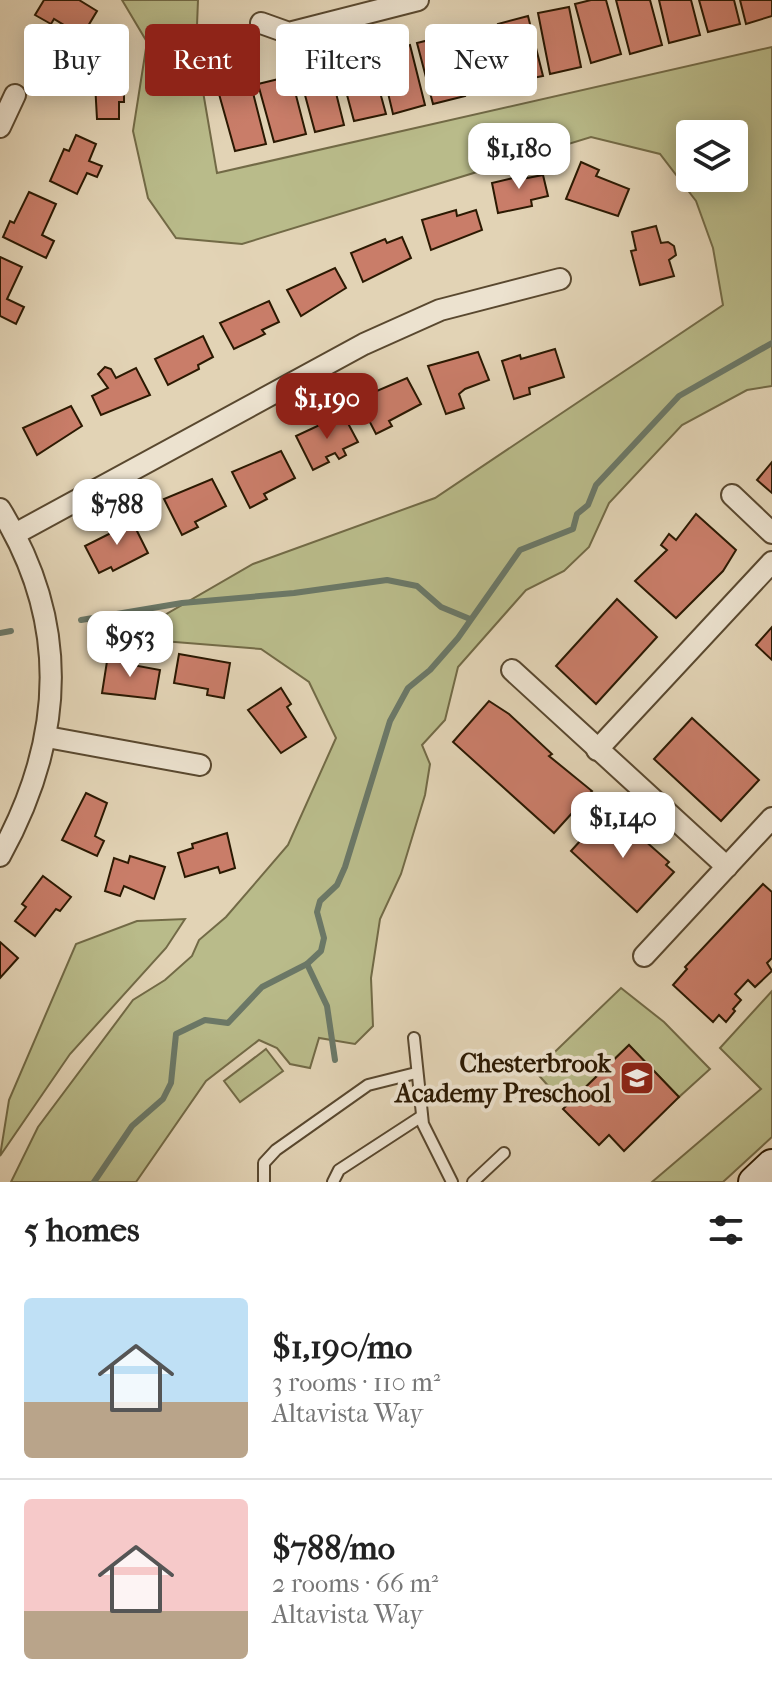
<!DOCTYPE html>
<html lang="en">
<head>
<meta charset="utf-8">
<style>
	:root { --surface:#fff; --page:#f6f6f6; --text:#222; --muted:#767676; --line:#e0e0e0; --accent:#8f2418 }
	body { margin:0; font-family:"IM FELL French Canon",serif; background:var(--page); color:var(--text); height:100vh; display:flex; flex-direction:column; font-size:30px; white-space:nowrap }
	* { box-sizing:border-box; margin:0 }
	p { font-size:26px; color:var(--muted) }
	.icon { flex:none; width:44px; height:44px; fill:none; stroke:currentColor; stroke-width:2; stroke-linecap:round; stroke-linejoin:round }
	.map { position:relative; height:1182px; overflow:hidden }
	.drawer { display:flex; flex-direction:column; background:var(--surface); flex:1 }
	.drawer>* { flex:none }
	.guide { position:absolute; left:24px; top:24px; width:724px; height:72px; display:flex; gap:16px }
	.tools { position:absolute; left:676px; top:120px; display:grid; gap:16px }
	.tools a { display:grid; place-items:center; width:72px; height:72px; border-radius:8px; background:var(--surface); box-shadow:0 4px 20px #0003; font-size:40px }
	.price { position:absolute; translate:-50% -68px; padding:0 18px; border-radius:16px; background:#fff; color:#222; font-size:26px; line-height:52px; filter:drop-shadow(0 2px 4px #0008) }
	.price::after { content:''; position:absolute; left:50%; top:48px; width:24px; height:18px; margin-left:-12px; background:inherit; clip-path:polygon(0 0,100% 0,50% 100%) }
	.price.on { background:var(--accent); color:#fff }
	ul { padding:0; list-style:none }
	li { display:flex; align-items:center; gap:24px; height:200px; padding:0 24px }
	li+li { border-top:2px solid var(--line) }
	li span { display:grid; place-items:center; flex:none; width:224px; height:160px; border-radius:8px; color:#555 }
	li>.icon { margin-inline-start:auto }
	span .icon { width:96px; height:96px; fill:#fffc; stroke-width:1 }
	li b { font-size:34px }
	h2 { display:flex; justify-content:space-between; align-items:center; height:96px; padding:0 24px; font-size:34px }
	.tag { padding:0 28px; border-radius:8px; background:var(--surface); box-shadow:0 4px 20px #0003; font-size:28px; line-height:72px }
	.tag.on { background:var(--accent); color:#fff }
	.map>svg:first-child { display:block }
	.green { fill:#b9bb8a; stroke:#726a46; stroke-width:2; fill-rule:evenodd }
	.lines { fill:none; stroke-linecap:round; stroke-linejoin:round }
	.stream { stroke:#6b7867; stroke-width:6 }
	.building { fill:#c97d69; stroke:#2b1902; stroke-width:2 }
	.service-casing { stroke:#59482f; stroke-width:14 }
	.minor-casing { stroke:#59482f; stroke-width:24 }
	.secondary-casing { stroke:#2b1902; stroke-width:34 }
	.service { stroke:#ece2cf; stroke-width:10 }
	.minor { stroke:#ece2cf; stroke-width:20 }
	.secondary { stroke:#ece2cf; stroke-width:30 }
	.labels { text-anchor:middle; stroke-width:8; stroke-linejoin:round; paint-order:stroke }
	.poi-label { font-size:26px; font-weight:bold; fill:#2b1902; stroke:#ece2cf; text-anchor:end }
</style>
</head>
<body>
<div class="map">
<svg width="772" height="1182" viewBox="0 0 772 1182">
	<rect width="100%" height="100%" fill="#e2d3b5"/>
	<filter id="stains"><feTurbulence type="fractalNoise" baseFrequency=".0025" numOctaves="4"/><feColorMatrix values="0 0 0 0 .2 0 0 0 0 .09 0 0 0 0 .02 0 0 0 .5 -.17"/></filter>
	<radialGradient id="worn" r=".72"><stop offset=".6" stop-color="#630" stop-opacity="0"/><stop offset="1" stop-color="#630" stop-opacity=".3"/></radialGradient>
	<!-- green -->
	<g class="green">
		<path d="M122,0H198L196,51L217,173L772,47V386L747,390L682,425L609,503L589,547L564,571L526,590L458,667L445,720L422,745L430,764L425,795L401,874L380,919L371,978L373,1026L355,1044L319,1038L310,1068L290,1064L277,1048L259,1040L206,1081L136,1182H11L38,1127L133,1000L165,980L192,956L199,940L226,917L288,845L336,738L309,682L261,649L125,638L253,564L435,498L723,305L713,248L696,201L660,154L591,137L242,244L176,238L148,198L133,131L147,42ZM690,134H734V178H690Z"/>
		<polygon points="185,919 166,948 70,1054 0,1156 9,1100 76,944 137,921"/>
		<polygon points="621,988 664,1022 710,1069 679,1097 629,1045 566,1106 535,1071"/>
		<polygon points="772,991 772,1137 723,1182 652,1182 761,1089 720,1048"/>
		<polygon points="266,1049 283,1071 240,1102 224,1081"/>
	</g>
	<g class="lines">
		<!-- stream -->
		<g class="stream">
			<polyline points="81,620 182,603 294,593 387,580 417,586 441,607 470,619"/>
			<polyline points="0,633 11,631"/>
			<polyline points="307,964 327,1006 335,1060"/>
			<polyline points="94,1182 132,1126 163,1099 171,1083 176,1034 205,1020 228,1023 262,987 307,964 321,951 324,938 317,912 320,901 337,885 345,867 390,721 408,688 430,670 458,638 520,550 573,529 577,514 588,505 596,485 679,396 772,343"/>
		</g>
	</g>
	<!-- building -->
	<g class="building">
		<polygon points="44,0 79,0 97,11 82,36 54,19 51,24 35,15"/>
		<polygon points="591,0 606,0 621,54 591,63 575,4"/>
		<polygon points="616,0 650,0 662,45 630,54"/>
		<polygon points="659,0 691,0 700,35 669,43"/>
		<polygon points="699,0 734,0 740,24 708,32"/>
		<polygon points="740,0 772,0 772,16 746,24"/>
		<polygon points="569,7 581,67 550,74 538,13"/>
		<polygon points="528,16 543,76 512,82 498,24"/>
		<polygon points="488,26 503,86 472,94 457,34"/>
		<polygon points="449,35 465,96 433,104 417,43"/>
		<polygon points="410,45 425,105 393,114 379,55"/>
		<polygon points="370,56 386,114 354,121 339,65"/>
		<polygon points="94,65 124,65 124,102 119,102 119,119 97,119"/>
		<polygon points="329,65 344,125 315,132 299,73"/>
		<polygon points="291,76 306,134 274,142 258,84"/>
		<polygon points="251,85 266,144 235,151 219,94"/>
		<polygon points="76,135 96,144 89,161 102,166 97,177 87,173 77,194 50,181 64,149 69,151"/>
		<polygon points="581,162 599,170 596,176 629,189 618,216 566,199"/>
		<polygon points="524,166 527,178 543,175 548,196 531,200 532,206 498,213 492,183 513,178 511,169"/>
		<polygon points="29,192 56,204 42,235 54,241 46,258 3,237 10,221 14,223"/>
		<polygon points="456,210 457,216 476,210 482,230 431,250 422,220"/>
		<polygon points="656,226 661,243 668,242 674,246 676,255 669,260 674,276 640,285 631,251 636,250 632,232"/>
		<polygon points="402,237 411,258 363,282 351,253 385,239 387,243"/>
		<polygon points="0,257 22,267 7,299 24,307 16,324 0,316"/>
		<polygon points="335,268 346,288 301,316 287,290"/>
		<polygon points="269,301 279,322 262,330 265,334 234,349 220,323"/>
		<polygon points="203,336 213,357 198,365 199,369 168,385 155,359"/>
		<polygon points="555,349 564,377 529,388 530,394 514,399 502,361 520,355 521,359"/>
		<polygon points="478,352 489,380 465,389 459,394 464,408 446,414 428,366"/>
		<polygon points="105,367 111,369 116,378 136,368 150,395 101,415 92,396 108,388 98,374"/>
		<polygon points="407,378 421,404 389,421 392,426 376,434 358,399"/>
		<polygon points="71,406 82,426 37,455 23,428"/>
		<polygon points="343,414 358,442 343,449 346,455 339,459 335,453 326,457 329,462 313,470 296,436"/>
		<polygon points="281,451 295,478 264,494 267,499 250,508 232,472"/>
		<polygon points="772,462 772,493 757,480"/>
		<polygon points="212,479 226,506 195,522 198,527 182,535 164,499"/>
		<polygon points="696,514 736,550 723,571 676,618 635,581 667,550 661,545 669,534 676,540"/>
		<polygon points="130,517 148,553 113,571 111,567 99,573 85,546 113,532 111,527"/>
		<polygon points="617,599 657,637 596,704 556,666"/>
		<polygon points="772,627 772,660 756,645"/>
		<polygon points="179,654 230,663 224,698 207,695 208,689 174,683"/>
		<polygon points="108,655 127,659 127,664 160,670 155,699 102,693"/>
		<polygon points="281,688 291,704 287,707 306,737 281,753 248,710"/>
		<polygon points="489,701 509,714 552,754 549,756 592,791 554,833 453,742"/>
		<polygon points="692,718 759,780 721,821 654,759"/>
		<polygon points="86,793 107,803 95,836 104,841 97,856 62,840"/>
		<polygon points="609,809 669,862 666,865 674,872 637,912 571,851"/>
		<polygon points="227,833 235,868 220,873 218,867 185,877 178,853 193,848 192,844"/>
		<polygon points="130,856 165,867 154,899 124,886 120,896 105,891 114,858 128,863"/>
		<polygon points="43,876 71,897 60,911 56,909 35,936 15,921 26,907 22,904"/>
		<polygon points="763,884 772,892 772,958 767,963 772,971 755,987 748,980 735,994 741,1000 733,1009 735,1011 726,1022 719,1015 713,1022 673,985 687,969 685,967"/>
		<polygon points="0,942 18,958 0,978"/>
		<polygon points="629,1045 679,1097 624,1151 609,1135 599,1145 563,1109"/>
	</g>
	<g class="lines">
		<!-- service casing -->
		<g class="service-casing">
			<g id="service">
				<polyline points="414,1038 423,1124 452,1182"/>
				<polyline points="264,1182 264,1163 276,1150 368,1085 416,1073"/>
				<polyline points="333,1182 339,1170 422,1116"/>
				<polyline points="473,1182 504,1153"/>
			</g>
		</g>
		<!-- minor casing -->
		<g class="minor-casing">
			<g id="minor">
				<polyline points="261,23 289,33 418,0"/>
				<polyline points="0,127 15,95"/>
				<polyline points="732,495 772,533"/>
				<path d="M0,509C71,623 64,740 0,856"/>
				<polyline points="15,534 364,344 440,310 560,279"/>
				<polyline points="512,670 727,867"/>
				<polyline points="47,737 200,765"/>
				<polyline points="597,750 772,562"/>
				<polyline points="644,956 772,818"/>
			</g>
		</g>
		<!-- secondary casing -->
		<g class="secondary-casing">
			<polyline id="secondary" points="754,1182 772,1165"/>
		</g>
		<!-- service -->
		<use href="#service" class="service"/>
		<!-- minor -->
		<use href="#minor" class="minor"/>
		<!-- secondary -->
		<use href="#secondary" class="secondary"/>
	</g>
	<!-- icons -->
	<defs>
		<g id="school-square" transform="scale(1.8)"><rect x="-9" y="-9" width="18" height="18" rx="4" fill="#8f2418" stroke="#ece2cf"/><path d="M0-5L7-2L0 1L-7-2ZM-4 1L0 2.5L4 1V4Q0 6-4 4Z" fill="#fff"/></g>
	</defs>
	<g fill-rule="evenodd">
		<use href="#school-square" x="637" y="1078"/>
	</g>
	<g class="labels">
		<!-- poi labels -->
		<g class="poi-label">
			<text x="611" y="1072">Chesterbrook<tspan x="611" dy="30">Academy Preschool</tspan></text>
		</g>
	</g>
	<rect width="100%" height="100%" filter="url(#stains)"/>
	<rect width="100%" height="100%" fill="url(#worn)"/>
</svg>
<div class="tools">
<a><svg class="icon" aria-label="layers" viewBox="0 0 24 24"><path d="M12 4l9 5-9 5-9-5zM3 14l9 5 9-5"/></svg></a>
</div>
<b class="price" style="left:519px;top:191px">$1,180</b>
<b class="price on" style="left:327px;top:441px">$1,190</b>
<b class="price" style="left:117px;top:547px">$788</b>
<b class="price" style="left:130px;top:679px">$953</b>
<b class="price" style="left:623px;top:860px">$1,140</b>
<div class="guide">
<a class="tag">Buy</a>
<a class="tag on">Rent</a>
<a class="tag">Filters</a>
<a class="tag">New</a>
</div>
</div>
<section class="drawer">
<h2>5 homes<svg class="icon" aria-label="filters" viewBox="0 0 24 24"><path d="M4 7h16M4 17h16"/><circle cx="9" cy="7" r="2"/><circle cx="15" cy="17" r="2"/></svg></h2>
<ul>
<li><span style="background:linear-gradient(#bfe0f5 65%,#b9a48a 0)"><svg class="icon" aria-label="home" viewBox="0 0 24 24"><path d="M3 11l9-7 9 7M6 9v11h12V9"/></svg></span><div><b>$1,190/mo</b><p>3 rooms · 110 m²</p><p>Altavista Way</p></div></li>
<li><span style="background:linear-gradient(#f6c9c9 70%,#b9a48a 0)"><svg class="icon" aria-label="home" viewBox="0 0 24 24"><path d="M3 11l9-7 9 7M6 9v11h12V9"/></svg></span><div><b>$788/mo</b><p>2 rooms · 66 m²</p><p>Altavista Way</p></div></li>
</ul>
</section>
</body>
</html>
